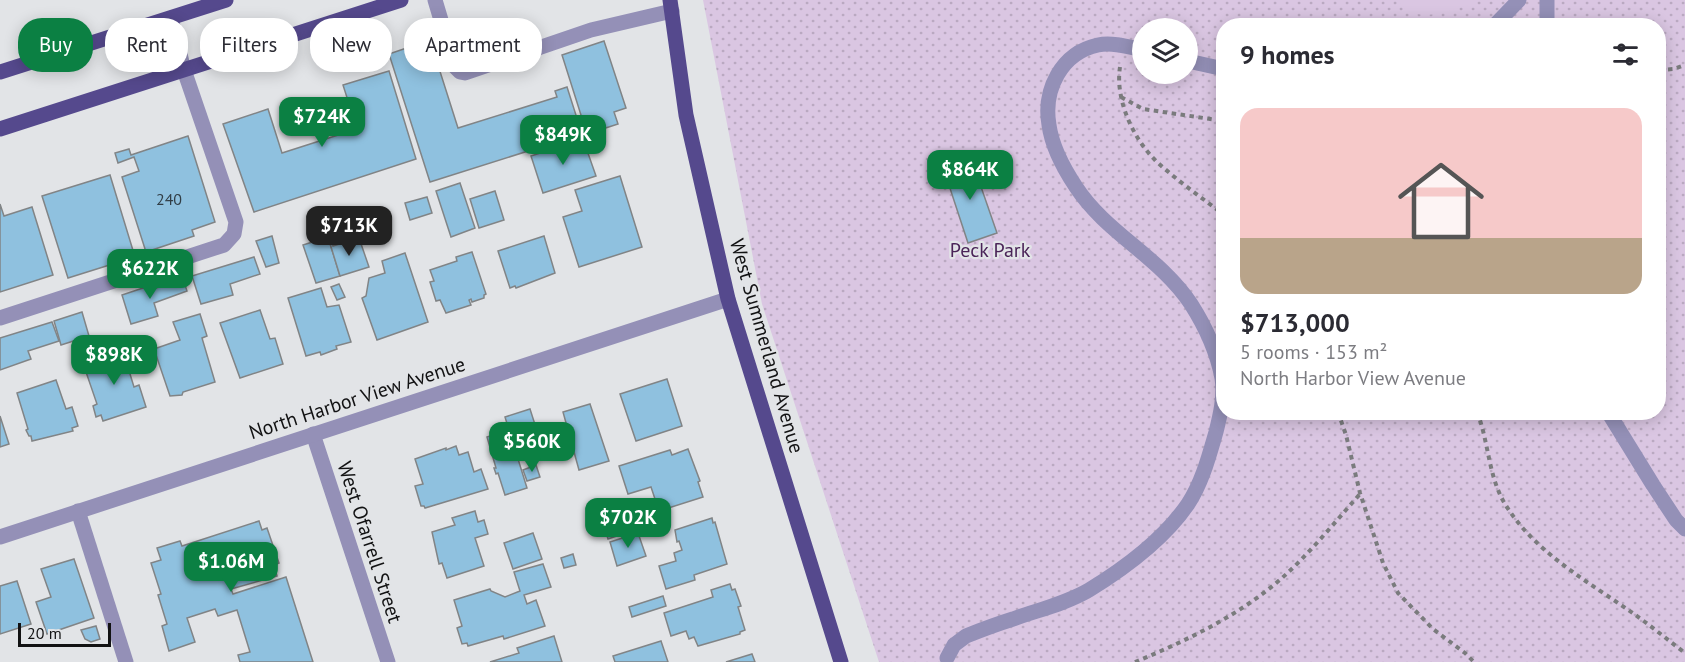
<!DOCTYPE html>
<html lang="en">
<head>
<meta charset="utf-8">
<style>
	:root { --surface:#fff; --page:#f7f7f7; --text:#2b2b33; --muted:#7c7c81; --line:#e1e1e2; --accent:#0b8043 }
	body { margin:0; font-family:"PT Sans",sans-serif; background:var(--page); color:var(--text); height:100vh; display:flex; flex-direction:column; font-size:22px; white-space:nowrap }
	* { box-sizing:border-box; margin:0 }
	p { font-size:20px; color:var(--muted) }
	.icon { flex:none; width:33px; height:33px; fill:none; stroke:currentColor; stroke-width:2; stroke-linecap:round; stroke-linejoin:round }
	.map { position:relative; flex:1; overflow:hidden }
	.side { position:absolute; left:1216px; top:18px; width:450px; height:402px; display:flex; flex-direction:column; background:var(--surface); border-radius:24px; box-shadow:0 3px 15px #0003 }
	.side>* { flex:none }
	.top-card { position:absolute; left:18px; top:18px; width:570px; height:54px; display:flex; gap:12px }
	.controls { position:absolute; left:1132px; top:18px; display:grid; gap:12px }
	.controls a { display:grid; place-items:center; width:66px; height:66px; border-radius:50%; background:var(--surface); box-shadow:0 3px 15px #0003; font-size:30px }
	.scale { position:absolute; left:18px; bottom:15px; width:93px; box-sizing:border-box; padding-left:6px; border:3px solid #121213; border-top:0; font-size:16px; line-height:21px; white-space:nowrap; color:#121213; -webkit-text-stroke:4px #e2e4e7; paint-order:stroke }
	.price { position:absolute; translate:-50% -51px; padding:0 14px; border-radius:12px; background:var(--accent); color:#fff; font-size:20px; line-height:39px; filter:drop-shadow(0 2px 3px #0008) }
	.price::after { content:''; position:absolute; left:50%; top:36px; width:18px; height:14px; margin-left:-9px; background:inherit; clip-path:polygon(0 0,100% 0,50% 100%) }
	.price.selected { background:#222; color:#fff }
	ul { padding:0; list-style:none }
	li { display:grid; align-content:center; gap:12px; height:318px; padding:0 24px }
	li+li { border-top:2px solid var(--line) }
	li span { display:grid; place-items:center; height:186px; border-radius:18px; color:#555 }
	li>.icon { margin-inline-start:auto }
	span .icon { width:108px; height:108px; fill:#fffc; stroke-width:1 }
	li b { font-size:26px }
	h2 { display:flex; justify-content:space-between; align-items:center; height:72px; padding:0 24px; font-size:26px }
	.pill { padding:0 21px; border-radius:24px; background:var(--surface); box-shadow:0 3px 15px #0003; font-size:21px; line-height:54px }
	.pill.selected { background:var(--accent); color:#fff }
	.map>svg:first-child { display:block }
	.park { fill:url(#park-dots); fill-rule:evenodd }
	.pitch { fill:#dac6e2 }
	.building { fill:#8fc1df; stroke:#818486; stroke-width:1.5 }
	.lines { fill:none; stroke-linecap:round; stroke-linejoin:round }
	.path { stroke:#7a7b7d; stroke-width:4; stroke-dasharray:4.5 4.5; stroke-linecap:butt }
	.minor { stroke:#9490b7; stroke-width:15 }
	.major { stroke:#55498d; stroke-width:15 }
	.labels { text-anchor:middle; stroke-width:4.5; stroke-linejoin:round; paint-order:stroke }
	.number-label { font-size:16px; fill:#313e46 }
	.park-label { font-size:20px; fill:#4a2458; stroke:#e2e4e7 }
	.street-label { font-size:20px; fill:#121213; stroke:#e2e4e7 }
</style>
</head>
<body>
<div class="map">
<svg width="1685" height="662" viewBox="0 0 1685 662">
	<defs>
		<pattern id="park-dots" width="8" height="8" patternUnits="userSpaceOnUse" patternTransform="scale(1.5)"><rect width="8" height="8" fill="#dac6e2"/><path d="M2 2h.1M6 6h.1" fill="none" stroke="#baa9c1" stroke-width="1.8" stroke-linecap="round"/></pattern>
	</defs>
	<rect width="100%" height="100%" fill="#e2e4e7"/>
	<!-- park -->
	<path class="park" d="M703,0H1685V662H879L762,304ZM1224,26H1659V412H1224ZM1143,28H1188V74H1143Z"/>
	<!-- pitch -->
	<path class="pitch" d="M1399,0H1476L1473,3C1453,10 1411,27 1399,0Z"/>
	<!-- building -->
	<g class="building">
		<polygon points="430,40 458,128 557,97 555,91 567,87 582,134 430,182 389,54"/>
		<polygon points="604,41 626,108 614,112 618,124 587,134 562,55"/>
		<polygon points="389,71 416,159 254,212 223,124 268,109 282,153 357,129 343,85"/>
		<polygon points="188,136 215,222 192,230 194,236 146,252 122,177 139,171 134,157 118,163 115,153 129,149 131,155"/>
		<polygon points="583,139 596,176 543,193 531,156"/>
		<polygon points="971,158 997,233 968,243 943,167"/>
		<polygon points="110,175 135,257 68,278 42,196"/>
		<polygon points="620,176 642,247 579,267 563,217 582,211 575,190"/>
		<polygon points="460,183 475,228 451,237 436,191"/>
		<polygon points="495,191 504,220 479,228 470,199"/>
		<polygon points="427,197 432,213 410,220 405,203"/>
		<polygon points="0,204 4,216 32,207 53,275 0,292"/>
		<polygon points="272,236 279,263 266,267 256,241"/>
		<polygon points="544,236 555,273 516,288 515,286 510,288 498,251"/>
		<polygon points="328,237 340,276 316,283 303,245"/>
		<polygon points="328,237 330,237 333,246 359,238 369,267 340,276"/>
		<polygon points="472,252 486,294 484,295 484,298 472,302 471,299 469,300 471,305 446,313 440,300 436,301 430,282 434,281 430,270 457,261 456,257"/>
		<polygon points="405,253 428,322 377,340 362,298 366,296 369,278 385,273 382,261"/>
		<polygon points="254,257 260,274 230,284 233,295 201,304 192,276"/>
		<polygon points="183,279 187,291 154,303 158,316 131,324 122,295 149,286 150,290"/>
		<polygon points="339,284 345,297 337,300 331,287"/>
		<polygon points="321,288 327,307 339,305 351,342 336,346 337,349 321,355 320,352 306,356 288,298"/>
		<polygon points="260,310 270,339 275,338 283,364 240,378 220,323"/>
		<polygon points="82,312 89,336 61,345 54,321"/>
		<polygon points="200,314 207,336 202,338 215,382 183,392 182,395 170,396 154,349 180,340 173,322"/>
		<polygon points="52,322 59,341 28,351 31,359 0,370 0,338"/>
		<polygon points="122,348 134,387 139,385 146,407 103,421 101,415 96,417 93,406 97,404 86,372 94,369 91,358"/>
		<polygon points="667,379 682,426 636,441 620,394"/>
		<polygon points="56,380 66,409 72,407 78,426 72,428 73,431 32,441 31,436 29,436 26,430 28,429 17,393"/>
		<polygon points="590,404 609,461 579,470 563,412"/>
		<polygon points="530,409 538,434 517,440 519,446 523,445 527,456 518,459 527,488 505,495 498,473 496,474 494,468 496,468 487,437 509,430 505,417"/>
		<polygon points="0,416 9,444 0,447"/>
		<polygon points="456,446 459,455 468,452 474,472 481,469 488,489 425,508 424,506 421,506 415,486 423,484 415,459 446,448 446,450"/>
		<polygon points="688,449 700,481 698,482 703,497 659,511 651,487 628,494 619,466 670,450 672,455"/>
		<polygon points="536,465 540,477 527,481 523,470"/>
		<polygon points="629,503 637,529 608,539 600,512"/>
		<polygon points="475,511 478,522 484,520 488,534 475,538 484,566 447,578 442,563 439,564 432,532 455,525 452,518"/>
		<polygon points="712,518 713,523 715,522 727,564 694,575 695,580 666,589 659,566 676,561 674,553 682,550 679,541 677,542 675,530"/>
		<polygon points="259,521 262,530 267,528 279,563 274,565 277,576 231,589 233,594 286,577 313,662 240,662 238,655 250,652 237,610 218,616 215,609 187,618 195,642 169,651 162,626 167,624 158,595 161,594 151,563 161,560 157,548 180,541 182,546"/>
		<polygon points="533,533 542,559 513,569 504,543"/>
		<polygon points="638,533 646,556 617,566 610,542"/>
		<polygon points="573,554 576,565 564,568 561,558"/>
		<polygon points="74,559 94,618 47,634 36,602 51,597 41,569"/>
		<polygon points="543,564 551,587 524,595 527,604 536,600 545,626 504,639 503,636 468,646 467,643 462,644 457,628 462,626 454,600 490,589 491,591 505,597 520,591 514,572"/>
		<polygon points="17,581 31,624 0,634 0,586"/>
		<polygon points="730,584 732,590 735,589 741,606 738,607 745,630 740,632 740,634 698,646 694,637 689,639 686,631 671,636 664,613 713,597 711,590"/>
		<polygon points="663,596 666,606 632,617 629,607"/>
		<polygon points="96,626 100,639 91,642 85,639 81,630"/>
		<polygon points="554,636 562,662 490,662 519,653 517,648"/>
		<polygon points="661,641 668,662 615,662 613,656"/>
		<polygon points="752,654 755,662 726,662"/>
	</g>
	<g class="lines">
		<!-- path -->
		<g class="path">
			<path d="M1120,67C1115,98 1132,137 1155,160C1176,180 1201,197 1224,215"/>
			<polyline points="1659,70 1674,69 1685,65"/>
			<polyline points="1121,97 1143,109 1224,121"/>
			<polyline points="1338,412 1346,435 1360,493 1383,563 1398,593 1433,629 1465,653 1474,662"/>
			<path d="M1477,412C1489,442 1488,476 1505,504C1535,553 1589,582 1634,614C1651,626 1668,640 1685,653"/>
			<path d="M1135,662C1186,641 1240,615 1282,578C1310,553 1335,522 1360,494"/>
		</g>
		<!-- minor -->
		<g class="minor">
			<polyline points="435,0 455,67 460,72 465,73 591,30 672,11"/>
			<polyline points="1494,26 1519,0"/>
			<polyline points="1547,26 1547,0"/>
			<polyline points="1188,61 1224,69"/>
			<polyline points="0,318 224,245 234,234 236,222 184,70 171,18"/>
			<polyline points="1608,412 1653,485 1676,520 1685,529"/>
			<polyline points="313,434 388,662"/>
			<polyline points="78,511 126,662"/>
			<polyline points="0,537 728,299"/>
			<path d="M947,658L954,645L966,636C981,630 997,624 1013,619C1038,610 1065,604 1089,590C1125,568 1164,539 1188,504C1202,483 1209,456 1216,432C1220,416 1225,396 1222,378C1217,352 1205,326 1191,304C1160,257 1106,233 1076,187C1064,169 1052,147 1049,125C1043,90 1061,53 1098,45C1112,42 1129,47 1143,50"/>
		</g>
		<!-- major -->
		<g class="major">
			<polyline points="670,0 686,115 728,299 841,662"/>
			<polyline points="0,72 226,0"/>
			<polyline points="0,129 401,0"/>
		</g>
	</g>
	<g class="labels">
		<!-- number labels -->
		<g class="number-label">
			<text x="169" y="205">240</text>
		</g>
		<!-- park labels -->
		<g class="park-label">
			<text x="990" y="257">Peck Park</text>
		</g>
		<!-- street labels -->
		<g class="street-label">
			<text transform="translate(767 346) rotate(74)" y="7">West Summerland Avenue</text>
			<text transform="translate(357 398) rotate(-18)" y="7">North Harbor View Avenue</text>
			<text transform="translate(370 542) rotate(72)" y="7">West Ofarrell Street</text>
		</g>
	</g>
</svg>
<div class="controls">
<a><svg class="icon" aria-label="layers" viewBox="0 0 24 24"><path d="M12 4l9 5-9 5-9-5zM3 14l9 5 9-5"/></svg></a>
</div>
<div class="scale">20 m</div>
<b class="price" style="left:322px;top:148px">$724K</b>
<b class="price" style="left:563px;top:166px">$849K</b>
<b class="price" style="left:970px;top:201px">$864K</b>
<b class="price selected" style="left:349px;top:257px">$713K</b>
<b class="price" style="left:150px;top:300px">$622K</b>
<b class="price" style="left:114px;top:386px">$898K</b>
<b class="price" style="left:532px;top:473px">$560K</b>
<b class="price" style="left:628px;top:549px">$702K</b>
<b class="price" style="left:231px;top:593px">$1.06M</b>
<div class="top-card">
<a class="pill selected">Buy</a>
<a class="pill">Rent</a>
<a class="pill">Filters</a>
<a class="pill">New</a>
<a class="pill">Apartment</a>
</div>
<section class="side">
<h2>9 homes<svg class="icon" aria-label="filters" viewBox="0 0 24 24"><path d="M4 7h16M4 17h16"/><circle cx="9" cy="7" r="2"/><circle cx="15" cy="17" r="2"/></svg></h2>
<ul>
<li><span style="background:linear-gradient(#f6c9c9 70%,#b9a48a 0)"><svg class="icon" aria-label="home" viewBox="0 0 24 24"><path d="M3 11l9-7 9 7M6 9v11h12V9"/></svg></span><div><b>$713,000</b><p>5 rooms · 153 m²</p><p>North Harbor View Avenue</p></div></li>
</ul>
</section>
</div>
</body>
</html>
